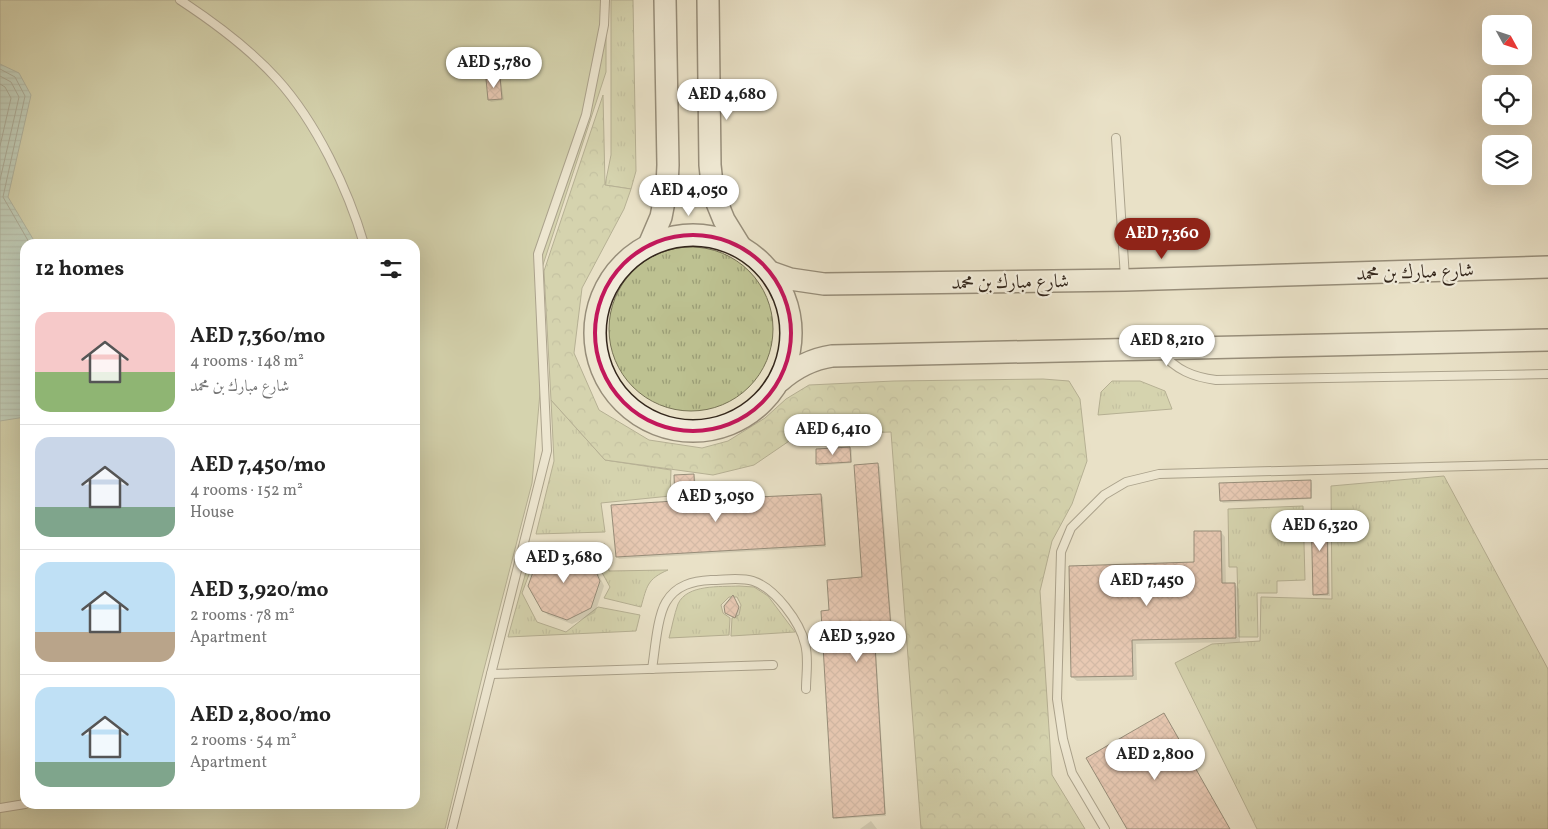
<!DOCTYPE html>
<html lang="en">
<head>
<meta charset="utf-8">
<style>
	:root { --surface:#fff; --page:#f2f2f2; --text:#222; --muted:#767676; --line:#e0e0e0; --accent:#8f2418 }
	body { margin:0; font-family:Vollkorn,Amiri,serif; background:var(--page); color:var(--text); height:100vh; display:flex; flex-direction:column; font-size:19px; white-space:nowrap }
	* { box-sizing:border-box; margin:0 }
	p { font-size:16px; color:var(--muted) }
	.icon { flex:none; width:28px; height:28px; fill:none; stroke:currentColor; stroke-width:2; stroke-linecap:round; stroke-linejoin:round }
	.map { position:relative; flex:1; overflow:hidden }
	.sheet { position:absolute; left:20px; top:239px; width:400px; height:570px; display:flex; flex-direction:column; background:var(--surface); border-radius:15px; box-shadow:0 5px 20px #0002 }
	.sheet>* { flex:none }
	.needle { width:32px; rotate:130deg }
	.controls { position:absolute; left:1482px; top:15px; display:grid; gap:10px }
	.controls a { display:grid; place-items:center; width:50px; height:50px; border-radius:10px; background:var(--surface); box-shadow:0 5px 20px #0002; font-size:25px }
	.price { position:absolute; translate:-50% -42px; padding:0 11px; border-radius:18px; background:#fff; color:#222; font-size:16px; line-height:32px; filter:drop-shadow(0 1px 2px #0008) }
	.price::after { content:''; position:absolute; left:50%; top:30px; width:15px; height:11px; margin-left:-8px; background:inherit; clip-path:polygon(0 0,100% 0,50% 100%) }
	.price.on { background:var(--accent); color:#fff }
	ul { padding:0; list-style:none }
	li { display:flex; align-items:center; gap:15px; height:125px; padding:0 15px }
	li+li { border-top:1px solid var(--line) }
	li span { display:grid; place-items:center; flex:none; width:140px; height:100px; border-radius:15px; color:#555 }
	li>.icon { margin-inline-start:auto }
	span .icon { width:60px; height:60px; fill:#fffc; stroke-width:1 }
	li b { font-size:21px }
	h2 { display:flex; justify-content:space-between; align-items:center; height:60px; padding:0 15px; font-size:21px }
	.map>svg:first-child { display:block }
	.grass { fill:url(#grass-tufts); stroke:#787456 }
	.forest { fill:url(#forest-crowns); stroke:#787456 }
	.pitch { fill:#bdc191; stroke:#787456; fill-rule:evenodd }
	.water { fill:url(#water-rules); stroke:#708276 }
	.shadow { fill:#0003 }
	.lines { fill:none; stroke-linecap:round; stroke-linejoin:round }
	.shore { stroke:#667267; stroke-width:1 }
	.building { fill:url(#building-cross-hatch); stroke:#34271c }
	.lane-casing { stroke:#615647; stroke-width:10 }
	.secondary-casing { stroke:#34271c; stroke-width:24 }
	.lane { stroke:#f1ecdb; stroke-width:8 }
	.secondary { stroke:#f1ecdb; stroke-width:21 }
	.marked { fill:none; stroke:#c2185b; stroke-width:4; stroke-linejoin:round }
	.labels { text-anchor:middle; stroke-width:4.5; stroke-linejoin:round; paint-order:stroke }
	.street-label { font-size:19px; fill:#34271c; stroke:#f1ecdb }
</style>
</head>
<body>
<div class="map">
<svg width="1548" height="829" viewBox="0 0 1548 829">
	<defs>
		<pattern id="grass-tufts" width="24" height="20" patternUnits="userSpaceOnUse" patternTransform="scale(1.25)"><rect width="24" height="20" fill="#bdc191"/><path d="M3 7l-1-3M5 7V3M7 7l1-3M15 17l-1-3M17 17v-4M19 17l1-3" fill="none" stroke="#9a9d76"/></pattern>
		<pattern id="forest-crowns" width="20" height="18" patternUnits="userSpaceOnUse" patternTransform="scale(1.25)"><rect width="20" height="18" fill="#bdc191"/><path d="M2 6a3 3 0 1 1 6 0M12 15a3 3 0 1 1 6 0" fill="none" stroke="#9a9d76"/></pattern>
		<pattern id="water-rules" width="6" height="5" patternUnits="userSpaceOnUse" patternTransform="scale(1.25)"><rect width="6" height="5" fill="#98beb2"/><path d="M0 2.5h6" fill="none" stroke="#7d9a90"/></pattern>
		<pattern id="building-cross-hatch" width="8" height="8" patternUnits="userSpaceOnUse" patternTransform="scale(1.25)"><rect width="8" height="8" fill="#e6aa9c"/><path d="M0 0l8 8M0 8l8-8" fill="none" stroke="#bb8a7e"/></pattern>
	</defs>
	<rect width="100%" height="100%" fill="#e9e1c7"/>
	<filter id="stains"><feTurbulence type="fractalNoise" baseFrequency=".004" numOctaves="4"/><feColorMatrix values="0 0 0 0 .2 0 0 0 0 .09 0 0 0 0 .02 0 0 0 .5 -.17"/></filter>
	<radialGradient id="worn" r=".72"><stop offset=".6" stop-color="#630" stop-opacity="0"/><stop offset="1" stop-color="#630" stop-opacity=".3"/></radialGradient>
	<!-- grass -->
	<g class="grass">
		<polygon points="611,0 633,0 636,171 631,189 605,185 611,155"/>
		<circle cx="691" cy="329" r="82"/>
		<polygon points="1112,381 1140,381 1165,391 1172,409 1098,415 1101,392"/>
		<polygon points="551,400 605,460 671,470 670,496 601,503 605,532 536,534 554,461"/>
		<polygon points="1444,476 1548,669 1548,829 1257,829 1175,663 1212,644 1260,641 1261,597 1332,599 1331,486"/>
		<polygon points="1303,506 1305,580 1277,581 1277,593 1257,593 1258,637 1239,637 1237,567 1229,567 1228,509"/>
		<path d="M605,544L609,571L668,570C647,579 647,586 641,607L604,598L610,587L594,558L563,548L534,561L522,593L537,622L566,632L598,607L640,615L636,631L508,637L532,550Z"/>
		<path d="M739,586L754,587L768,596L795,632L731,636L732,618L739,615L741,605L737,597H729L721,605L723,613L730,618L729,635L669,638C672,627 674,615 678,604C687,584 720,587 739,586Z"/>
	</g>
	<!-- forest -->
	<polygon class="forest" points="603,95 605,185 631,189 624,209 582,288 574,353 599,410 649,440 702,448 728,441 765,418 786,399 809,385 894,381 1043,379 1069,381 1080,399 1087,461 1072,504 1052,541 1040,591 1052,775 1085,829 921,829 891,432 798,435 754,465 713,475 605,460 551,400 544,271"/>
	<!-- pitch -->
	<path class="pitch" d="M0,0H606V72L539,277L542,370L532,483L483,673L445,829H0ZM25,244H415V804H25Z"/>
	<!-- water -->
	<polygon class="water" points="0,64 19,73 31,95 8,197 36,244 25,244 25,417 0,421"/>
	<!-- shadow -->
	<g class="shadow">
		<polygon points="500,79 501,81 504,100 491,102 489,100"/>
		<polygon points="850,448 852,450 852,463 819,466 818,464"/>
		<polygon points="878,465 880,467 892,629 875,631 886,816 836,819 834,817 830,611 863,578"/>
		<polygon points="693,475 695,477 697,502 821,495 823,497 826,547 619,559 617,557 677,503"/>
		<polygon points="1310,481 1312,483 1312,499 1223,503 1221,501"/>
		<polygon points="1326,512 1328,514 1330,596 1316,596 1314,594"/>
		<polygon points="1221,532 1225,537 1226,585 1235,584 1239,589 1240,642 1136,644 1137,680 1077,681 1072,677 1196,563"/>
		<polygon points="590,561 595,566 604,586 595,613 572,624 548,615 543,610"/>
		<polygon points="734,599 740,609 737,619 728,614"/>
		<polygon points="871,821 877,829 860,829"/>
	</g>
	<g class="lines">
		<!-- shore -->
		<g class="shore">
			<polyline points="0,69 15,77 25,96 3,197 30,244"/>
			<polyline points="0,76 11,82 19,97 0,180"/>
			<polyline points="0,84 5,87 11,98 0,146"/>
		</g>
	</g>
	<!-- building -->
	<g class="building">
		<polygon points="500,77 502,99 488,100 486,79"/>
		<polygon points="850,447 851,462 816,464 816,449"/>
		<polygon points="878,463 891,628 874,629 885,814 833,818 821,611 829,610 827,580 862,577 854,465"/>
		<polygon points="694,474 695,500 821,494 825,545 616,557 611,505 675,501 674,475"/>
		<polygon points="1311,480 1311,498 1220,501 1219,483"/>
		<polygon points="1311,511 1327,511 1328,594 1313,595"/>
		<polygon points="1194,531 1221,531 1222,583 1235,583 1236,638 1132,640 1133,676 1071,677 1069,566 1194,562"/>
		<polygon points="564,549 591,560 600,581 591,608 567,620 542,611 528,586 537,561"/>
		<polygon points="733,595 739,607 735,618 725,613 724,606"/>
		<polygon points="1164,713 1230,829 1127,829 1086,758"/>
	</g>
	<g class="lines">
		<!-- lane casing -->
		<g class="lane-casing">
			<g id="lane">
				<path d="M180,0C215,23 249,48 277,79C316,122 348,189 364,244"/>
				<polyline points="1116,138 1125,278"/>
				<path d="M1161,352C1176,370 1193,377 1216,380L1548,374"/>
				<path d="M652,669C655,651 657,617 666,602C676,585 693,581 711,580C725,580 740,577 753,581C775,588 800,622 805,644C809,658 806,674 806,689"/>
				<polyline points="491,674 773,665"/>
				<polyline points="0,808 25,804"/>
				<polyline points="452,829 547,451 538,254 586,115 604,25 605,0"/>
				<polyline points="1105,829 1072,773 1063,739 1057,699 1061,552 1071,528 1104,495 1126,482 1159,474 1548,464"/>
			</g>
		</g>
		<!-- secondary casing -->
		<g class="secondary-casing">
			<g id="secondary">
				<polyline points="708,0 710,165 713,193 724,220 740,246"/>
				<circle cx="693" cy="333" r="98"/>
				<polyline points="649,245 661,217 667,186 668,165 665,0"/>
				<polyline points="773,273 790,279 824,284 1125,280 1548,267"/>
				<path d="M780,381C796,367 812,359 832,356L1548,340"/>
			</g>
		</g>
		<!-- lane -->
		<use href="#lane" class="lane"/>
		<!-- secondary -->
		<use href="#secondary" class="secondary"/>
	</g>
	<!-- marked area -->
	<path d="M0 0H1548V829H0ZM595 333a98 98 0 1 1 196 0a98 98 0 1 1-196 0Z" fill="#e9e1c7" fill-opacity=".55" fill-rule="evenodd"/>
	<path class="marked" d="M595 333a98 98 0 1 1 196 0a98 98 0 1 1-196 0Z"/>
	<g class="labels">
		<!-- street labels -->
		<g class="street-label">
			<text transform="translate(1415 271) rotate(-2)" y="7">شارع مبارك بن محمد</text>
			<text transform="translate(1010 281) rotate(-1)" y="7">شارع مبارك بن محمد</text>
		</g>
	</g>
	<rect width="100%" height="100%" filter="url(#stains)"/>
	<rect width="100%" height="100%" fill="url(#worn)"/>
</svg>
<div class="controls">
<a><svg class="needle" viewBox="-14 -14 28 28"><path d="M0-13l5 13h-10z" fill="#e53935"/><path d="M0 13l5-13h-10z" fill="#767676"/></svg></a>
<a><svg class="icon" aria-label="locate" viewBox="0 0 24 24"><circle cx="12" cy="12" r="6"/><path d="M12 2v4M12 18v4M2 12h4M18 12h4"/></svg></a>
<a><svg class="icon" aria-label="layers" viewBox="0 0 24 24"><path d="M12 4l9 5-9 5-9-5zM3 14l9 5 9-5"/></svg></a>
</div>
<b class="price" style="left:494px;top:89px">AED 5,780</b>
<b class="price" style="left:727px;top:121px">AED 4,680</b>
<b class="price" style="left:689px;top:217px">AED 4,050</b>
<b class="price on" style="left:1162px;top:260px">AED 7,360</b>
<b class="price" style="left:1167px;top:367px">AED 8,210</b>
<b class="price" style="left:833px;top:456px">AED 6,410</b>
<b class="price" style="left:716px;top:523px">AED 3,050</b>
<b class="price" style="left:1320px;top:552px">AED 6,320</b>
<b class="price" style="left:564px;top:584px">AED 3,680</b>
<b class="price" style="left:1147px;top:607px">AED 7,450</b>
<b class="price" style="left:857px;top:663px">AED 3,920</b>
<b class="price" style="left:1155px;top:781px">AED 2,800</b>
<section class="sheet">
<h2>12 homes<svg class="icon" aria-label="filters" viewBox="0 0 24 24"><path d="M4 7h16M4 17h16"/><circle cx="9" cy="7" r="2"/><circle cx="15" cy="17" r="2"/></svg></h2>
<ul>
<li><span style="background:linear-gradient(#f6c9c9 60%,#8fb573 0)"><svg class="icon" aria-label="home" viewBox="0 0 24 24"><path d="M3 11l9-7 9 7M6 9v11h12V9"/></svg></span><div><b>AED 7,360/mo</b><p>4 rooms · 148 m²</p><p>شارع مبارك بن محمد</p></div></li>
<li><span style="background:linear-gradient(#c9d6e8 70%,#7fa58c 0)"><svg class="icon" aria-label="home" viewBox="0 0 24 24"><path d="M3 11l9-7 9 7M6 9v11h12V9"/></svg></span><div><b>AED 7,450/mo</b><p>4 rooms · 152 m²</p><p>House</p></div></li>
<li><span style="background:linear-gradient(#bfe0f5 70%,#b9a48a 0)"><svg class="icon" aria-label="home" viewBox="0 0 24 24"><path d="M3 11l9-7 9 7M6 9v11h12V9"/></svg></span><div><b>AED 3,920/mo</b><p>2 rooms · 78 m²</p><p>Apartment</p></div></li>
<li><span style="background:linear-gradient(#bfe0f5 75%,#7fa58c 0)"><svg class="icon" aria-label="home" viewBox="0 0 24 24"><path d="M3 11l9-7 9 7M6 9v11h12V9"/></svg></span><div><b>AED 2,800/mo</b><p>2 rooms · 54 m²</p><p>Apartment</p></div></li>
</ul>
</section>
</div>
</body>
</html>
